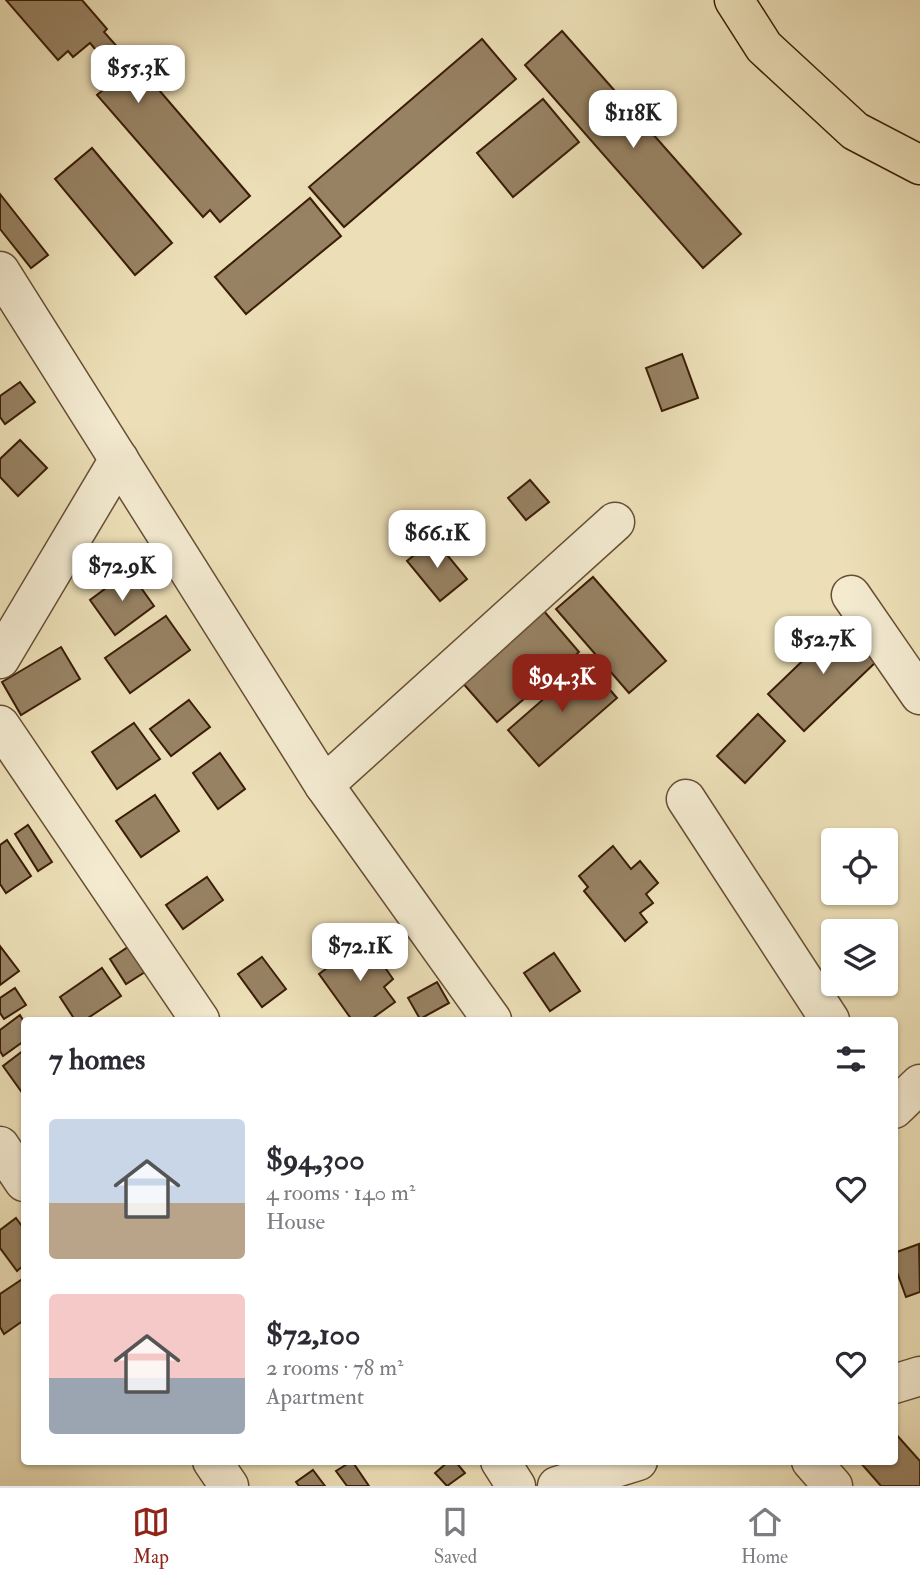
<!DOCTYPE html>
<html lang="en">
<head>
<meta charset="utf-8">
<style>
	:root { --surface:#fff; --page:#f2f2f3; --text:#2b2b33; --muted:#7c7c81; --line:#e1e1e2; --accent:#8f2418 }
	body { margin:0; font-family:"IM FELL Double Pica",serif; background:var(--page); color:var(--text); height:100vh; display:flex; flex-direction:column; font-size:26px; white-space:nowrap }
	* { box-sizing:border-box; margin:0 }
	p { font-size:23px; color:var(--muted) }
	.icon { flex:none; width:38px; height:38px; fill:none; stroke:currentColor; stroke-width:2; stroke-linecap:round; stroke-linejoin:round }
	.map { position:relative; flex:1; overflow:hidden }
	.panel { position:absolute; left:21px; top:1017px; width:877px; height:448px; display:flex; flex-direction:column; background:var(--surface); border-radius:7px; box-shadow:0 2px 5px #0004 }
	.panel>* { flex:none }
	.fabs { position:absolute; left:821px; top:828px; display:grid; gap:14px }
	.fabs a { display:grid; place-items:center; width:77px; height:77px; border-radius:7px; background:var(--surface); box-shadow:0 2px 5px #0004; font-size:35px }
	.price { position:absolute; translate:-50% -60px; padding:0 16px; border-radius:14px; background:#fff; color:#222; font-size:23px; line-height:46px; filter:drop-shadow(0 2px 4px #0008) }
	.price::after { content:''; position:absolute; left:50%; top:42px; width:21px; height:16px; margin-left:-10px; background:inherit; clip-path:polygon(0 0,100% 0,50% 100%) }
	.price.current { background:var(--accent); color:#fff }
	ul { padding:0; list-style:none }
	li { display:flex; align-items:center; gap:21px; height:175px; padding:0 28px }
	li span { display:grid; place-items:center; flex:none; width:196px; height:140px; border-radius:7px; color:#555 }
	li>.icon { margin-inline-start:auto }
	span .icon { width:84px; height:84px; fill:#fffc; stroke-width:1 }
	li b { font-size:30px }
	h2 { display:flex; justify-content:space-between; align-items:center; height:84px; padding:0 28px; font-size:30px }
	.dock { display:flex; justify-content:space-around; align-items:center; height:98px; border-top:2px solid var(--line); background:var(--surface); font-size:19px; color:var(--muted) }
	.dock a { display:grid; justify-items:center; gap:4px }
	.dock .current { color:var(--accent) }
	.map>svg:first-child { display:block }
	.building { fill:#978263; stroke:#3b1d07; stroke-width:2 }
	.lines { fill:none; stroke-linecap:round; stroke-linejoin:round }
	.minor-casing { stroke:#674e33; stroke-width:41 }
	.major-casing { stroke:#3b1d07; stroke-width:41 }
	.minor { stroke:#f3ead0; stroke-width:38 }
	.major { stroke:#ecdfb7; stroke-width:38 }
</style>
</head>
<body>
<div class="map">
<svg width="920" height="1486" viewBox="0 0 920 1486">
	<rect width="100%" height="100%" fill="#ecdfb7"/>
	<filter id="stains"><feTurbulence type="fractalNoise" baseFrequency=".00286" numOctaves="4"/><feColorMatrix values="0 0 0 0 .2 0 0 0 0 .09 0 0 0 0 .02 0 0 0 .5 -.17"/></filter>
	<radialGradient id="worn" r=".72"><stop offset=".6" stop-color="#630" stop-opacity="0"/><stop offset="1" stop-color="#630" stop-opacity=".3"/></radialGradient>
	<!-- building -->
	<g class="building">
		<polygon points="6,0 82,0 107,29 104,32 120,50 123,48 250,196 220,222 210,210 203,217 97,95 107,87 94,73 106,62 90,43 73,57 68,51 58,60"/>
		<polygon points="562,31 741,234 703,268 525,65"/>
		<polygon points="482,39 516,79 344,227 309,187"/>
		<polygon points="543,99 579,142 513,197 477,153"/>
		<polygon points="92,148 172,243 135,275 55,179"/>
		<polygon points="0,194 48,255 31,268 0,229"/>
		<polygon points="310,198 341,236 246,314 215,277"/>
		<polygon points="682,354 698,398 662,411 646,368"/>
		<polygon points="20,382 35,402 5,424 0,417 0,396"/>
		<polygon points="20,440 47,468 18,496 0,477 0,459"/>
		<polygon points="530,480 549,502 526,520 508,498"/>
		<polygon points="434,539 467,579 440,601 407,561"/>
		<polygon points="129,571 154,606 115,635 90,600"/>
		<polygon points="593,577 666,661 629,693 556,609"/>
		<polygon points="543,610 579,652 497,722 461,681"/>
		<polygon points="166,616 190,650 130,693 105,658"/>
		<polygon points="843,622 879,659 804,731 768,694"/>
		<polygon points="61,647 80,679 21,715 2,682"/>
		<polygon points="586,662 617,698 539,766 508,730"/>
		<polygon points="189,700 210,727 171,756 150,729"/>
		<polygon points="758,714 785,741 745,783 717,756"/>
		<polygon points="134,723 160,759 117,789 92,752"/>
		<polygon points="220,753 245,789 218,809 193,773"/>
		<polygon points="155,795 179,831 141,857 116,821"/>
		<polygon points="28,825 52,862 38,871 15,834"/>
		<polygon points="7,840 31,876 6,893 0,884 0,845"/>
		<polygon points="613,846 631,869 640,861 658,883 646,894 653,903 640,913 647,922 625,941 584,891 588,887 579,876"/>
		<polygon points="207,877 223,900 183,929 166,905"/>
		<polygon points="366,940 393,979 384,987 395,1002 370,1020 352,1020 319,974"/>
		<polygon points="0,946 19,971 0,985"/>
		<polygon points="128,947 145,972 126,984 110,959"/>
		<polygon points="554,953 580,991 550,1011 524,973"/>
		<polygon points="262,957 286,989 262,1007 238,974"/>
		<polygon points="102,968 121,996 85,1020 75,1020 60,997"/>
		<polygon points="437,982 449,1003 420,1019 408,998"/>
		<polygon points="15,988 26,1005 4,1019 0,1013 0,998"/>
		<polygon points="20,1015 24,1022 24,1041 3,1056 0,1051 0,1030"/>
		<polygon points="24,1050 24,1093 23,1094 3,1066"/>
		<polygon points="16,1218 24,1229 24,1265 17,1271 0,1248 0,1230"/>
		<polygon points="919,1244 920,1292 906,1297 894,1264 894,1253"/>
		<polygon points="21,1280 24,1286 24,1320 4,1334 0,1327 0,1294"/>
		<polygon points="894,1432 920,1461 920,1486 881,1486 859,1461 894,1461"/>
		<polygon points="352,1461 369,1486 347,1486 336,1471"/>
		<polygon points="449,1461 455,1461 465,1473 447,1486 435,1473"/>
		<polygon points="313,1470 325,1486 299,1486 296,1482"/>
	</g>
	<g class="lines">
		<!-- minor casing -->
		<g class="minor-casing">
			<g id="minor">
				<polyline points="0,271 324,785 492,1020"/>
				<polyline points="851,595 920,695"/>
				<polyline points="0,659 119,459"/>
				<polyline points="0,725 200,1020"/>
				<polyline points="324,785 615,522"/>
				<polyline points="686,799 830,1020"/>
				<polyline points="894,1109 920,1084"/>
				<polyline points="0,1146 24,1182"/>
				<polyline points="894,1384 920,1376"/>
				<polyline points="212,1461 229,1486"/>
				<polyline points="500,1461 516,1486"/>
				<polyline points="811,1461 833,1486"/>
				<polyline points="557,1486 638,1461"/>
			</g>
		</g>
		<!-- major casing -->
		<g class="major-casing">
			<polyline id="major" points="734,0 764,47 855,131 920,165"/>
		</g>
		<!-- minor -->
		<use href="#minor" class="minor"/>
		<!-- major -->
		<use href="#major" class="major"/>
	</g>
	<rect width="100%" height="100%" filter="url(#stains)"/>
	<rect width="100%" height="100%" fill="url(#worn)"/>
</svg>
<div class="fabs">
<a><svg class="icon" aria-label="locate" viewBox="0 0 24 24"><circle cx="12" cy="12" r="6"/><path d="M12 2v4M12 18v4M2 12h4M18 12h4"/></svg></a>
<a><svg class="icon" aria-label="layers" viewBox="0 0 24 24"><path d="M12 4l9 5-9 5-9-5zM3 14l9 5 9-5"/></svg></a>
</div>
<b class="price" style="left:138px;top:105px">$55.3K</b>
<b class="price" style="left:633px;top:150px">$118K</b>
<b class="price" style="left:437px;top:570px">$66.1K</b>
<b class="price" style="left:122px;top:603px">$72.9K</b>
<b class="price" style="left:823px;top:676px">$52.7K</b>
<b class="price current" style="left:562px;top:714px">$94.3K</b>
<b class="price" style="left:360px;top:983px">$72.1K</b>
<section class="panel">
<h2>7 homes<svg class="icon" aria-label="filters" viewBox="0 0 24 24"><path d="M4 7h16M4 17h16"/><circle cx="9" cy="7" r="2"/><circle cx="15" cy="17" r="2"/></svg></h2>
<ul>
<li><span style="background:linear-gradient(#c9d6e8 60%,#b9a48a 0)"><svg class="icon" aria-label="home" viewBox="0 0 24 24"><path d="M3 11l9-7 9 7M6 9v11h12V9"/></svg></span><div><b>$94,300</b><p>4 rooms · 140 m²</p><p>House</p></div><svg class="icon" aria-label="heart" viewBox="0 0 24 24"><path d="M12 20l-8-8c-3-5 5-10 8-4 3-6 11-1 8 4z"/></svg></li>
<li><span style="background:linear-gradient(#f6c9c9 60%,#9aa5b1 0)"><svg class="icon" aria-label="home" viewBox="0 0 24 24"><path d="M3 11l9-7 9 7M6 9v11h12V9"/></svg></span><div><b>$72,100</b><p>2 rooms · 78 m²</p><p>Apartment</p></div><svg class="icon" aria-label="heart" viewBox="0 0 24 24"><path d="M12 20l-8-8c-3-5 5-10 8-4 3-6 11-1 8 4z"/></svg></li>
</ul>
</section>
</div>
<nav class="dock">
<a class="current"><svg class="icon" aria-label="map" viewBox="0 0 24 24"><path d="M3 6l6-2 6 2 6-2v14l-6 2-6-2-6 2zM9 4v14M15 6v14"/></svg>Map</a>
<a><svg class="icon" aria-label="saved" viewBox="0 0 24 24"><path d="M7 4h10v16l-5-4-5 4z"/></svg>Saved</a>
<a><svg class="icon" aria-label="home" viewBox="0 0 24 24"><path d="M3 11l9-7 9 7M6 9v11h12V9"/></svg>Home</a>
</nav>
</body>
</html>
